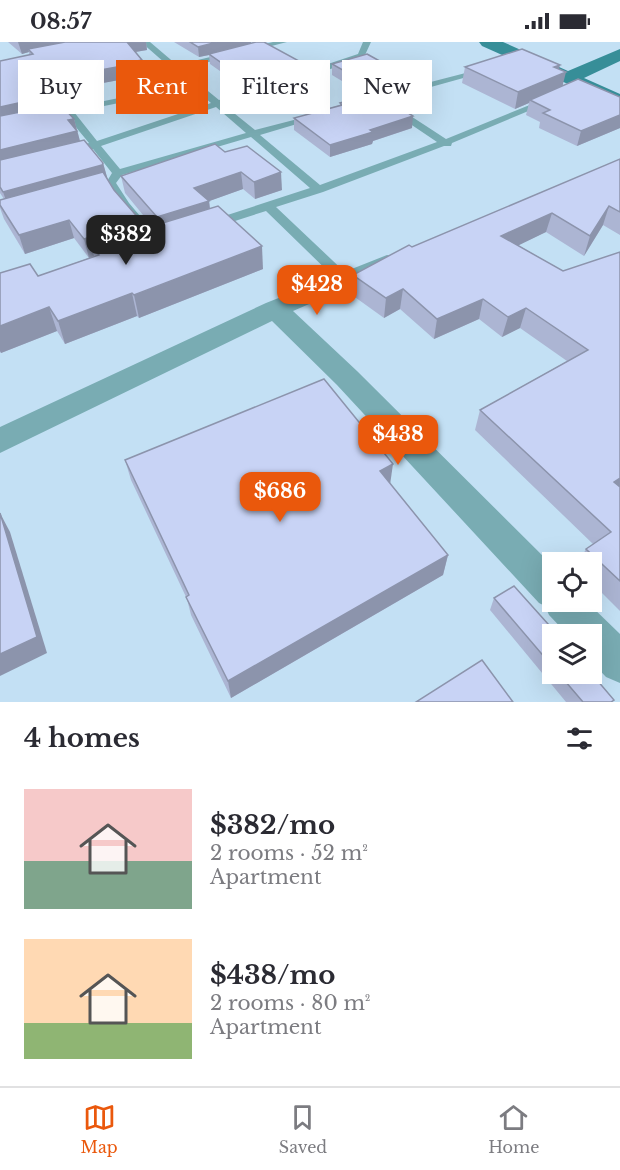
<!DOCTYPE html>
<html lang="en">
<head>
<meta charset="utf-8">
<style>
	:root { --surface:#fff; --page:#f2f2f3; --text:#2b2b33; --muted:#7c7c81; --line:#e1e1e2; --accent:#ea580c }
	body { margin:0; font-family:"Libre Baskerville",serif; background:var(--page); color:var(--text); height:100vh; display:flex; flex-direction:column; font-size:22px; white-space:nowrap }
	* { box-sizing:border-box; margin:0 }
	p { font-size:20px; color:var(--muted) }
	.icon { flex:none; width:33px; height:33px; fill:none; stroke:currentColor; stroke-width:2; stroke-linecap:round; stroke-linejoin:round }
	.map { position:relative; height:660px; overflow:hidden }
	.sheet { display:flex; flex-direction:column; background:var(--surface); flex:1 }
	.sheet>* { flex:none }
	.hud { position:absolute; left:18px; top:18px; width:585px; height:54px; display:flex; gap:12px }
	.tools { position:absolute; left:542px; top:510px; display:grid; gap:12px }
	.tools a { display:grid; place-items:center; width:60px; height:60px; border-radius:0px; background:var(--surface); box-shadow:0 6px 24px #0002; font-size:30px }
	.price { position:absolute; translate:-50% -51px; padding:0 14px; border-radius:12px; background:var(--accent); color:#fff; font-size:20px; line-height:39px; filter:drop-shadow(0 2px 3px #0008) }
	.price::after { content:''; position:absolute; left:50%; top:36px; width:18px; height:14px; margin-left:-9px; background:inherit; clip-path:polygon(0 0,100% 0,50% 100%) }
	.price.on { background:#222; color:#fff }
	ul { padding:0; list-style:none }
	li { display:flex; align-items:center; gap:18px; height:150px; padding:0 24px }
	li span { display:grid; place-items:center; flex:none; width:168px; height:120px; border-radius:0px; color:#555 }
	li>.icon { margin-inline-start:auto }
	span .icon { width:72px; height:72px; fill:#fffc; stroke-width:1 }
	li b { font-size:26px }
	h2 { display:flex; justify-content:space-between; align-items:center; height:72px; padding:0 24px; font-size:26px }
	.pill { padding:0 21px; border-radius:0px; background:var(--surface); box-shadow:0 6px 24px #0002; font-size:21px; line-height:54px }
	.pill.on { background:var(--accent); color:#fff }
	.status { display:flex; justify-content:space-between; align-items:center; height:42px; padding:0 30px; background:var(--surface); direction:ltr }
	.status svg { height:16px; fill:currentColor }
	.tabs { display:flex; justify-content:space-around; align-items:center; height:84px; border-top:2px solid var(--line); background:var(--surface); font-size:16px; color:var(--muted) }
	.tabs a { display:grid; justify-items:center; gap:3px }
	.tabs .on { color:var(--accent) }
	.map>svg:first-child { display:block }
	.built { fill:#c3e0f4; fill-rule:evenodd }
	.lines { fill:none; stroke-linecap:round; stroke-linejoin:round }
	.lane { fill:#79acb3; fill-rule:evenodd }
	.street { fill:#79acb3; fill-rule:evenodd }
	.secondary { fill:#378e98; fill-rule:evenodd }
	.wall { fill:#acb5d3 }
	.shaded-wall { fill:#8c94ac }
	.building { fill:#c8d3f5; stroke:#8c94ac; stroke-width:1.5 }
</style>
</head>
<body>
<div class="status"><b>08:57</b><svg viewBox="0 0 49 12"><path d="M0 12V9h3v3zM5 12V6h3v6zM10 12V3h3v9zM15 12V0h3v12zM26 1h20v11H26zM47 4h2v5h-2z"/></svg></div>
<div class="map">
<svg width="620" height="660" viewBox="0 0 620 660">
	<rect width="100%" height="100%" fill="#d4ecfd"/>
	<!-- built -->
	<path class="built" d="M0,0H620V660H0ZM552,520H591V560H552ZM552,592H591V632H552Z"/>
	<g class="lines">
		<!-- lane -->
		<path class="lane" d="M141,0H150L177,23L273,0H287L181,27L219,58L358,12L363,0H371L365,13L419,43L485,26V30L366,63L361,60L363,58L410,45L360,17L224,63L255,88L317,72V76L260,93L320,143L437,100L394,71V67H400L446,97L542,58L550,60L452,101L451,104H444L323,150L276,165L350,235L352,238L350,241H340L266,169L213,186L207,182L209,179L310,146L251,95L122,133L116,141L129,161L162,200L156,204L152,203L120,165L106,141L112,131L93,107L66,113V109L89,101L65,72L47,76L42,73L44,71L189,42ZM194,46L211,61L97,99L74,70ZM216,65L246,91L120,127L101,104Z"/>
		<!-- street -->
		<polygon class="street" points="387,213 395,215 399,220 395,225 293,269 357,329 552,523 552,560 587,560 620,592 620,641 606,635 591,619 591,592 567,592 549,573 545,564 539,561 337,343 272,279 0,411 0,385 266,261"/>
		<!-- secondary -->
		<polygon class="secondary" points="479,0 503,0 568,29 620,7 620,19 584,36 620,52 620,65 482,4"/>
	</g>
	<!-- wall -->
	<g class="wall">
		<polygon points="8,0 146,0 147,8 136,10 142,18 144,30 129,33 130,36 47,51 53,63 74,77 80,99 103,121 107,135 114,148 143,187 152,184 125,151 121,134 225,110 282,148 255,157 243,147 209,159 210,166 263,227 139,276 137,274 65,302 57,289 1,311 0,309 0,231 38,234 94,214 89,216 74,196 25,212 4,177 0,166 0,158 4,157 0,151 0,19 29,13 29,10 22,12"/>
		<polygon points="174,0 251,0 251,1 300,30 244,46 210,22 209,13 199,15"/>
		<polygon points="332,22 404,44 379,52 412,86 373,99 372,102 330,115 294,88 294,76 340,63 340,61 367,54 332,33"/>
		<polygon points="465,25 559,27 563,43 620,55 620,86 577,104 539,86 540,80 526,73 529,61 515,67 462,41"/>
		<polygon points="620,117 620,193 603,183 584,214 546,190 518,203 563,229 620,210 620,569 591,540 591,520 579,520 586,507 593,502 475,388 480,368 567,319 520,286 502,295 479,277 434,297 400,267 384,276 352,253 353,233 412,205"/>
		<polygon points="125,418 390,442 448,513 443,533 231,656 191,573 187,557 131,438"/>
		<polygon points="494,556 552,592 552,632 591,631 613,660 566,660 490,568"/>
	</g>
	<!-- shaded-wall -->
	<g class="shaded-wall">
		<polygon points="18,0 86,0 28,7 29,10 22,12"/>
		<polygon points="127,0 146,0 147,8 129,11"/>
		<polygon points="217,0 251,0 251,3 209,12 209,13 199,15 198,5"/>
		<polygon points="142,18 144,30 129,33 130,36 38,53 34,40"/>
		<polygon points="299,19 300,30 244,46 243,36"/>
		<polygon points="560,23 557,34 566,30 562,46 530,58 529,61 515,67 518,50 554,25"/>
		<polygon points="405,33 404,44 368,55 369,43"/>
		<polygon points="50,54 54,67 0,79 0,65"/>
		<polygon points="620,73 620,86 577,104 581,89"/>
		<polygon points="413,74 412,86 373,99 372,102 330,115 330,103 370,88"/>
		<polygon points="74,77 81,103 0,124 0,108 68,78"/>
		<polygon points="103,121 107,135 8,164 3,150"/>
		<polygon points="241,130 243,147 204,161 209,159 211,177 160,193 157,175 194,146"/>
		<polygon points="281,130 282,148 255,157 254,140"/>
		<polygon points="609,164 603,183 584,214 590,194"/>
		<polygon points="552,171 546,190 497,214 501,194"/>
		<polygon points="69,178 74,196 25,212 19,193"/>
		<polygon points="141,179 145,198 91,203 94,214 89,216 84,197"/>
		<polygon points="262,204 263,227 139,276 134,253"/>
		<polygon points="403,247 400,267 384,276 386,256"/>
		<polygon points="132,251 137,274 65,302 58,279"/>
		<polygon points="483,257 479,277 434,297 437,277"/>
		<polygon points="49,265 57,289 1,311 0,309 0,284"/>
		<polygon points="526,266 520,286 502,295 508,275"/>
		<polygon points="393,422 390,443 380,429"/>
		<polygon points="620,436 620,448 614,440"/>
		<polygon points="0,471 10,490 47,611 0,634"/>
		<polygon points="448,513 443,533 231,656 228,639"/>
	</g>
	<!-- building -->
	<g class="building">
		<polygon points="65,0 127,0 142,18 126,21 128,23 34,40 50,54 0,65 0,19 33,12 28,7"/>
		<polygon points="190,0 217,0 198,5"/>
		<polygon points="256,0 264,0 299,19 243,36 209,12"/>
		<polygon points="522,7 560,23 554,25 566,30 518,50 465,25"/>
		<polygon points="367,12 405,33 369,43 332,22"/>
		<polygon points="578,37 620,55 620,73 581,89 543,71 550,68 530,58"/>
		<polygon points="377,51 413,74 370,88 373,90 330,103 294,76 342,63 340,61"/>
		<polygon points="60,62 74,77 68,78 77,89 0,108 0,74"/>
		<polygon points="84,98 103,121 102,123 3,150 0,145 0,118"/>
		<polygon points="215,102 225,110 247,104 281,130 254,140 241,130 194,146 209,159 157,175 121,134"/>
		<polygon points="620,117 620,170 609,164 590,194 552,171 501,194 563,229 620,210 620,436 614,440 620,445 620,539 586,507 611,490 480,368 588,308 526,266 508,275 483,257 437,277 403,247 386,256 353,233 409,203 412,205"/>
		<polygon points="103,130 114,148 141,179 84,197 69,178 19,193 0,163 0,158"/>
		<polygon points="218,164 262,204 134,253 132,251 58,279 49,265 0,284 0,231 30,222 38,234 99,213 91,203"/>
		<polygon points="324,337 393,422 380,429 448,513 228,639 186,555 189,553 125,418"/>
		<polygon points="0,471 37,595 0,612"/>
		<polygon points="514,544 557,592 552,592 552,624 494,556"/>
		<polygon points="482,618 513,660 416,660"/>
		<polygon points="591,631 614,658 611,660 583,660 559,632"/>
	</g>
</svg>
<div class="tools">
<a><svg class="icon" aria-label="locate" viewBox="0 0 24 24"><circle cx="12" cy="12" r="6"/><path d="M12 2v4M12 18v4M2 12h4M18 12h4"/></svg></a>
<a><svg class="icon" aria-label="layers" viewBox="0 0 24 24"><path d="M12 4l9 5-9 5-9-5zM3 14l9 5 9-5"/></svg></a>
</div>
<b class="price on" style="left:126px;top:224px">$382</b>
<b class="price" style="left:317px;top:274px">$428</b>
<b class="price" style="left:398px;top:424px">$438</b>
<b class="price" style="left:280px;top:481px">$686</b>
<div class="hud">
<a class="pill">Buy</a>
<a class="pill on">Rent</a>
<a class="pill">Filters</a>
<a class="pill">New</a>
</div>
</div>
<section class="sheet">
<h2>4 homes<svg class="icon" aria-label="filters" viewBox="0 0 24 24"><path d="M4 7h16M4 17h16"/><circle cx="9" cy="7" r="2"/><circle cx="15" cy="17" r="2"/></svg></h2>
<ul>
<li><span style="background:linear-gradient(#f6c9c9 60%,#7fa58c 0)"><svg class="icon" aria-label="home" viewBox="0 0 24 24"><path d="M3 11l9-7 9 7M6 9v11h12V9"/></svg></span><div><b>$382/mo</b><p>2 rooms · 52 m²</p><p>Apartment</p></div></li>
<li><span style="background:linear-gradient(#ffd9b3 70%,#8fb573 0)"><svg class="icon" aria-label="home" viewBox="0 0 24 24"><path d="M3 11l9-7 9 7M6 9v11h12V9"/></svg></span><div><b>$438/mo</b><p>2 rooms · 80 m²</p><p>Apartment</p></div></li>
</ul>
</section>
<nav class="tabs">
<a class="on"><svg class="icon" aria-label="map" viewBox="0 0 24 24"><path d="M3 6l6-2 6 2 6-2v14l-6 2-6-2-6 2zM9 4v14M15 6v14"/></svg>Map</a>
<a><svg class="icon" aria-label="saved" viewBox="0 0 24 24"><path d="M7 4h10v16l-5-4-5 4z"/></svg>Saved</a>
<a><svg class="icon" aria-label="home" viewBox="0 0 24 24"><path d="M3 11l9-7 9 7M6 9v11h12V9"/></svg>Home</a>
</nav>
</body>
</html>
